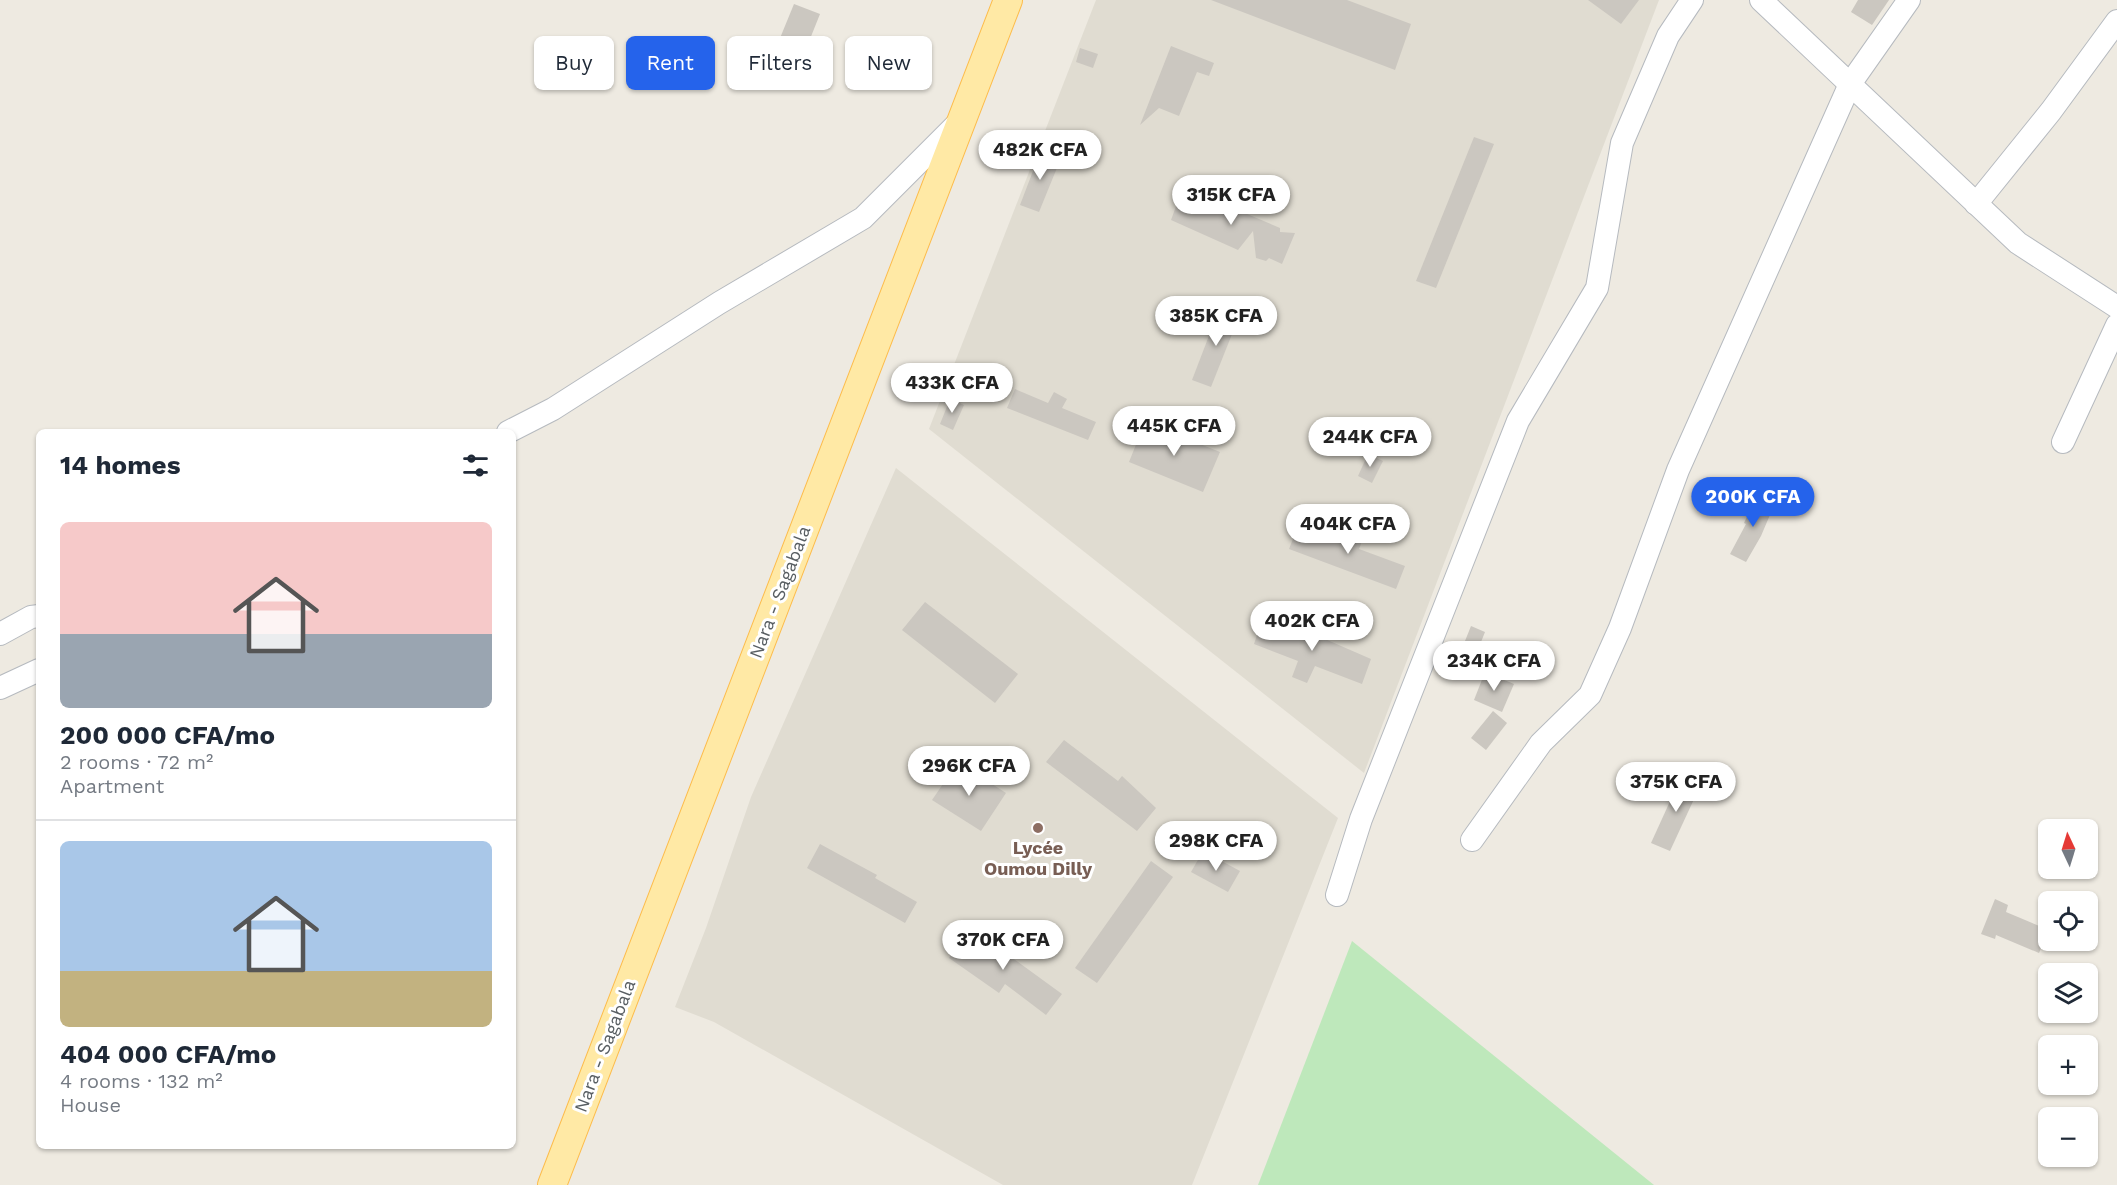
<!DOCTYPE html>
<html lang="en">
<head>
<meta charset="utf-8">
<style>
	:root { --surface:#fff; --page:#f2f2f3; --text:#1f2937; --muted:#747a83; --line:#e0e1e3; --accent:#2563eb }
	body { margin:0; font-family:"Work Sans",sans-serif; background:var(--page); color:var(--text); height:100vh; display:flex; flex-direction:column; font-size:22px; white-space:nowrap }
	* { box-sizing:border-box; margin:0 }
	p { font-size:20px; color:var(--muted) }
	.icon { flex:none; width:33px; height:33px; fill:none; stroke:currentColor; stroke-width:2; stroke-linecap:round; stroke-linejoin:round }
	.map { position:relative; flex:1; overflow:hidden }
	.panel { position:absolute; left:36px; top:429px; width:480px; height:720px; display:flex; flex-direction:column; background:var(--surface); border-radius:9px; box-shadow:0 2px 4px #0004 }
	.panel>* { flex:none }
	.top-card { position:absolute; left:534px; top:36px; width:570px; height:54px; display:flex; gap:12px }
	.needle { width:39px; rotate:356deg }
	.tools { position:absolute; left:2038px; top:819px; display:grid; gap:12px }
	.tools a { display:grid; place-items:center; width:60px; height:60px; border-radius:9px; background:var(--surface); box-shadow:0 2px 4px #0004; font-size:30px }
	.price { position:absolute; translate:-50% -51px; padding:0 14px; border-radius:21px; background:#fff; color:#222; font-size:20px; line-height:39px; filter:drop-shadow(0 2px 3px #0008) }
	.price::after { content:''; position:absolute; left:50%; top:36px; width:18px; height:14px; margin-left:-9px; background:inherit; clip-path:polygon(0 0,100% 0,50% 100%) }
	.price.active { background:var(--accent); color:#fff }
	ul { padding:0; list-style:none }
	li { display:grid; align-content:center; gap:12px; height:318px; padding:0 24px }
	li+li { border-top:2px solid var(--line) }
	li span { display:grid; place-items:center; height:186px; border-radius:9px; color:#555 }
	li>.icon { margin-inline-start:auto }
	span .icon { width:108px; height:108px; fill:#fffc; stroke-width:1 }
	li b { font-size:26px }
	h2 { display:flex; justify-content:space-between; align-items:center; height:72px; padding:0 24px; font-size:26px }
	.chip { padding:0 21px; border-radius:9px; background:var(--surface); box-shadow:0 2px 4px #0004; font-size:21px; line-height:54px }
	.chip.active { background:var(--accent); color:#fff }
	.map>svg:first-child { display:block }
	.education { fill:#e0dcd1 }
	.green { fill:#bee8bb }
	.building { fill:#cbc7c0 }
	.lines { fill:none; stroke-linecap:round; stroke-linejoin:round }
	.minor-casing { stroke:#b6babf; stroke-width:24 }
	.major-casing { stroke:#fdbc4b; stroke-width:30 }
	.minor { stroke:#fff; stroke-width:22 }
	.major { stroke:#ffe9a5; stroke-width:28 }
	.education-dot { fill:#8d6e63; stroke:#fff; stroke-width:2 }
	.labels { text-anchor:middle; stroke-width:6; stroke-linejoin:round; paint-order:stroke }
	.street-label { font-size:18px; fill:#595f63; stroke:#fff }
	.education-label { font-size:18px; font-weight:bold; fill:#785e54; stroke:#fff }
</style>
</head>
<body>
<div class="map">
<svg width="2117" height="1185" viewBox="0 0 2117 1185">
	<rect width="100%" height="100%" fill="#eeeae1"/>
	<!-- education -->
	<g class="education">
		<polygon points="1096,0 1659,0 1364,773 929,429"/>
		<polygon points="896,468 1338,818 1192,1185 1003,1185 714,1022 675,1007 706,928 751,797"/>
	</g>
	<!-- green -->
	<polygon class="green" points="1352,941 1654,1185 1258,1185"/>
	<!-- building -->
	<g class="building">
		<polygon points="1211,0 1347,0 1411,24 1395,70"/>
		<polygon points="1588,0 1639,0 1621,24"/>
		<polygon points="1858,0 1889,0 1872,25 1851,12"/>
		<polygon points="794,4 820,14 804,54 778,43"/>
		<polygon points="1171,46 1214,63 1209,76 1197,72 1179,116 1159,108 1140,125"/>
		<polygon points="1080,48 1098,54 1093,68 1076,62"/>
		<polygon points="1474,137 1494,144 1436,288 1416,281"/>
		<polygon points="1041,150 1061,158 1039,212 1020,205"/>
		<polygon points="1183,187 1280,228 1280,232 1295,233 1282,264 1269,258 1266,261 1256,258 1253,231 1238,250 1171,220"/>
		<polygon points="1220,307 1240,314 1211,387 1192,380"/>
		<polygon points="1015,389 1048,403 1054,392 1067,399 1062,408 1096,422 1088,440 1007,408"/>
		<polygon points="950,399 964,405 953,430 940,424"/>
		<polygon points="1145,422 1220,452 1203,492 1129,462"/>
		<polygon points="1368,454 1383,461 1372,483 1358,476"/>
		<polygon points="1758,494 1775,503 1761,536 1746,562 1730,554 1746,524 1744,523"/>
		<polygon points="1352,525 1366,531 1359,549 1405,566 1396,589 1289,549 1298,526 1344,543"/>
		<polygon points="925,602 1018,674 995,703 902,630"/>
		<polygon points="1263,617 1308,637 1313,626 1328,632 1325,639 1371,659 1362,684 1315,666 1307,683 1292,677 1298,661 1254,644"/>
		<polygon points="1471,626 1485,632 1479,647 1465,641"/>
		<polygon points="1485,672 1514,684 1502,712 1474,700"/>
		<polygon points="1493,711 1507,723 1486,750 1471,738"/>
		<polygon points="1064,740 1118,781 1122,776 1156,808 1137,831 1046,762"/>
		<polygon points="958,762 1006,793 981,831 932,800"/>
		<polygon points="1682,775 1701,784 1670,851 1651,843"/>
		<polygon points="820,844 877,875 875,878 917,902 905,923 807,868"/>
		<polygon points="1203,851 1240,871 1228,892 1191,872"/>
		<polygon points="1151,861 1173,877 1097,983 1075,968"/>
		<polygon points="1995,899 2008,905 2006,912 2049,930 2039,953 1996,935 1995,939 1981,934"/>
		<polygon points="970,927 1062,994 1046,1015 1005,984 999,993 949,958"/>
	</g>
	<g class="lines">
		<!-- minor casing -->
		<g class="minor-casing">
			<g id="minor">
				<polyline points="1761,0 2018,243 2117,307"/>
				<polyline points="1976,204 2051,111 2117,21"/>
				<polyline points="508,432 553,409 719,303 863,218 959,122"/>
				<polyline points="2063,442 2117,325"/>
				<polyline points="0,634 31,617 39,616"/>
				<polyline points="0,688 39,670"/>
				<polyline points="1472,840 1541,743 1590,695 1620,628 1678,470 1850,84 1909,0"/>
				<polyline points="1337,895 1361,819 1518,421 1597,288 1622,143 1668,36 1692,0"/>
			</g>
		</g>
		<!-- major casing -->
		<g class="major-casing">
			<polyline id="major" points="552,1185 1008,0"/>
		</g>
		<!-- minor -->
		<use href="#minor" class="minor"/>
		<!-- major -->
		<use href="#major" class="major"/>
	</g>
	<!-- markers -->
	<circle class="education-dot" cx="1038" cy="828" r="6"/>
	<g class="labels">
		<!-- street labels -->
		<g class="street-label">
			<text transform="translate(780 592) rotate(-69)" y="6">Nara - Sagabala</text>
			<text transform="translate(605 1046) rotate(-69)" y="6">Nara - Sagabala</text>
		</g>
		<!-- education labels -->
		<g class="education-label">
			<text x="1038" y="854">Lycée<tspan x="1038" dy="21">Oumou Dilly</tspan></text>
		</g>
	</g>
</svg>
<div class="tools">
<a><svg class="needle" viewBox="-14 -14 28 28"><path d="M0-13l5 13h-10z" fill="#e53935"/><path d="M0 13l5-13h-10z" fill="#747a83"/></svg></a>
<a><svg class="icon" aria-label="locate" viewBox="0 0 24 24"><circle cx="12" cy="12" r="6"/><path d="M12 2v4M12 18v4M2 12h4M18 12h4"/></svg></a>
<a><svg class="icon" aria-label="layers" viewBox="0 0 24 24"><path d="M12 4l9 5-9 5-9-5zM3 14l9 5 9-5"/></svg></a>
<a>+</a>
<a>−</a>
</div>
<b class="price" style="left:1040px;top:181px">482K CFA</b>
<b class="price" style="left:1231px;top:226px">315K CFA</b>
<b class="price" style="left:1216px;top:347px">385K CFA</b>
<b class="price" style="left:952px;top:414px">433K CFA</b>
<b class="price" style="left:1174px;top:457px">445K CFA</b>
<b class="price" style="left:1370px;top:468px">244K CFA</b>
<b class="price active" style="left:1753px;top:528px">200K CFA</b>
<b class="price" style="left:1348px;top:555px">404K CFA</b>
<b class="price" style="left:1312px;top:652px">402K CFA</b>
<b class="price" style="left:1494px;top:692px">234K CFA</b>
<b class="price" style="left:969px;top:797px">296K CFA</b>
<b class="price" style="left:1676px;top:813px">375K CFA</b>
<b class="price" style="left:1216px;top:872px">298K CFA</b>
<b class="price" style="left:1003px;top:971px">370K CFA</b>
<div class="top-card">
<a class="chip">Buy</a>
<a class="chip active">Rent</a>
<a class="chip">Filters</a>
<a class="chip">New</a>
</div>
<section class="panel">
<h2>14 homes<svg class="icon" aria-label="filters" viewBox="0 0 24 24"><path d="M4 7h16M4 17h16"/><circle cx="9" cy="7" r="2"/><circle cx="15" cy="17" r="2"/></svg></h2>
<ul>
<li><span style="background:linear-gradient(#f6c9c9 60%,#9aa5b1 0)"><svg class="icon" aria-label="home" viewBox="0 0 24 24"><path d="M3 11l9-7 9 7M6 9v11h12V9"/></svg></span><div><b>200 000 CFA/mo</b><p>2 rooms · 72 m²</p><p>Apartment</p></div></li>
<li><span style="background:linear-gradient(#a9c7e8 70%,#c2b280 0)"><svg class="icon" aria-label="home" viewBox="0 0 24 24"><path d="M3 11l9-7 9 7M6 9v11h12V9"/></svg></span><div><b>404 000 CFA/mo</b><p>4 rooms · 132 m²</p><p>House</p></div></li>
</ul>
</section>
</div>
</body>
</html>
